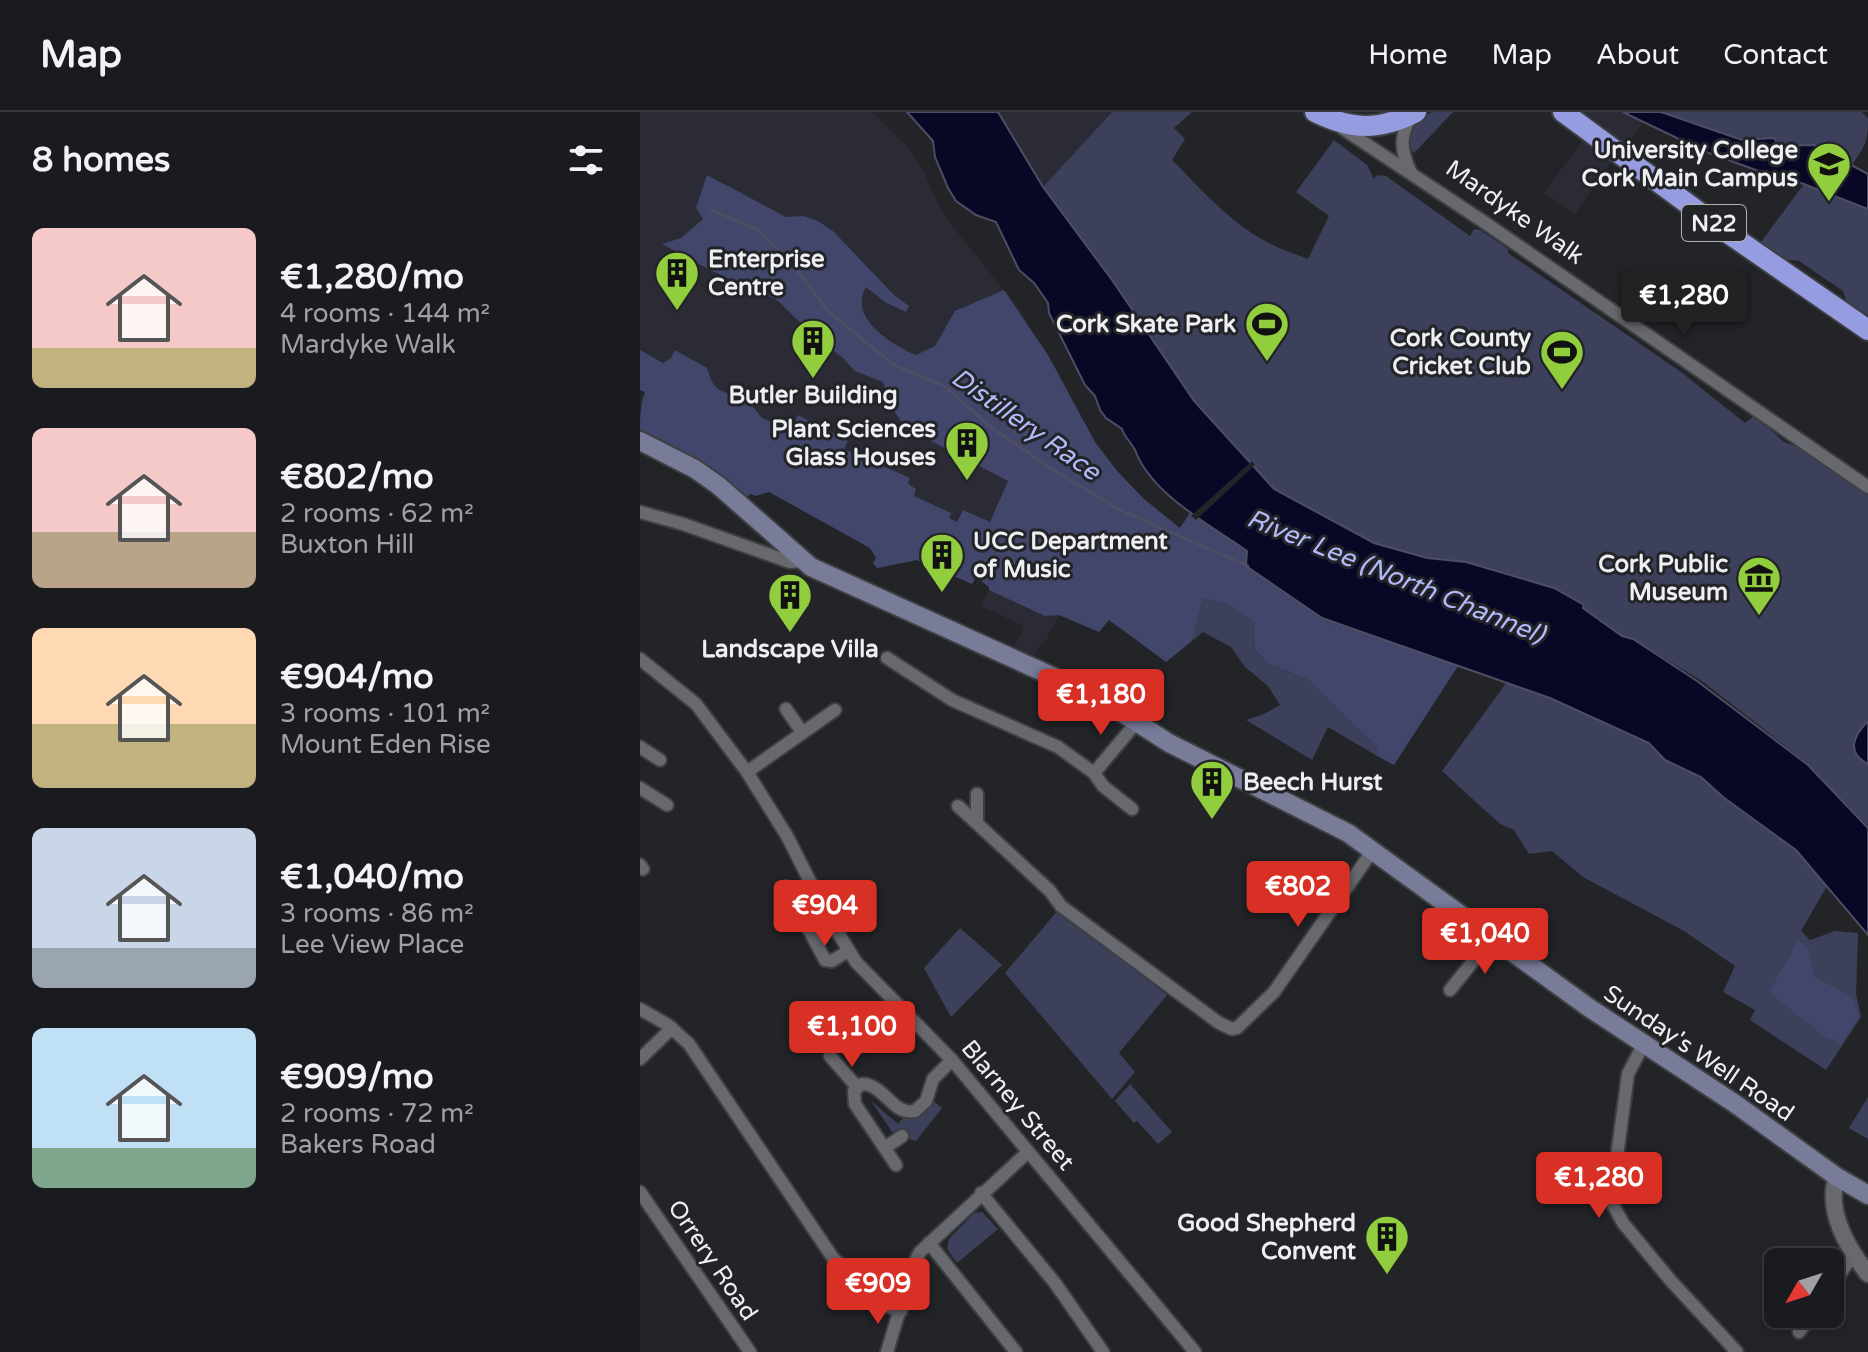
<!DOCTYPE html>
<html lang="en">
<head>
<meta charset="utf-8">
<style>
	:root { --surface:#1a1b1e; --page:#232427; --text:#f1f3f6; --muted:#9fa1a4; --line:#38393c; --accent:#d93025 }
	body { margin:0; font-family:"Varela Round",sans-serif; background:var(--page); color:var(--text); height:100vh; display:flex; flex-direction:column; font-size:30px; white-space:nowrap }
	* { box-sizing:border-box; margin:0 }
	p { font-size:26px; color:var(--muted) }
	.icon { flex:none; width:44px; height:44px; fill:none; stroke:currentColor; stroke-width:2; stroke-linecap:round; stroke-linejoin:round }
	.map { position:relative; flex:1; overflow:hidden }
	.side { display:flex; flex-direction:column; background:var(--surface); width:640px }
	.side>* { flex:none }
	.needle { width:52px; rotate:231deg }
	.tools { position:absolute; left:1124px; top:1136px; display:grid; gap:16px }
	.tools a { display:grid; place-items:center; width:80px; height:80px; border-radius:12px; background:var(--surface); box-shadow:0 4px 12px #0003,0 0 0 2px var(--line); font-size:40px }
	.price { position:absolute; translate:-50% -68px; padding:0 18px; border-radius:8px; background:var(--accent); color:#fff; font-size:26px; line-height:52px; filter:drop-shadow(0 2px 4px #0008) }
	.price::after { content:''; position:absolute; left:50%; top:48px; width:24px; height:18px; margin-left:-12px; background:inherit; clip-path:polygon(0 0,100% 0,50% 100%) }
	.price.selected { background:#222; color:#fff }
	ul { padding:0; list-style:none }
	li { display:flex; align-items:center; gap:24px; height:200px; padding:0 32px }
	li span { display:grid; place-items:center; flex:none; width:224px; height:160px; border-radius:12px; color:#555 }
	li>.icon { margin-inline-start:auto }
	span .icon { width:96px; height:96px; fill:#fffc; stroke-width:1 }
	li b { font-size:34px }
	h2 { display:flex; justify-content:space-between; align-items:center; height:96px; padding:0 32px; font-size:34px }
	header { display:flex; align-items:center; gap:48px; box-sizing:border-box; height:112px; padding:0 40px; background:var(--surface); border-bottom:2px solid var(--line) }
	header strong { font-size:38px }
	nav { display:flex; gap:44px; margin-inline-start:auto; font-size:28px }
	main { display:flex; flex:1; min-height:0 }
	.map>svg:first-child { display:block }
	.built { fill:#2a2b35 }
	.green { fill:#3d405b }
	.forest { fill:#42466a }
	.water { fill:#090726; stroke:#4e4d63; stroke-width:2 }
	.pier { fill:#232428 }
	.lines { fill:none; stroke-linecap:round; stroke-linejoin:round }
	.stream { stroke:#4e4d63; stroke-width:3 }
	.minor-casing { stroke:#3e3f42; stroke-width:16 }
	.tertiary-casing { stroke:#3e3f42; stroke-width:20 }
	.secondary-casing { stroke:#3e3f42; stroke-width:22 }
	.trunk-casing { stroke:#3e3f42; stroke-width:24 }
	.minor { stroke:#68696e; stroke-width:12 }
	.tertiary { stroke:#68696e; stroke-width:16 }
	.secondary { stroke:#797c99; stroke-width:18 }
	.trunk { stroke:#969ce0; stroke-width:20 }
	.labels { text-anchor:middle; stroke-width:6; stroke-linejoin:round; paint-order:stroke }
	.shield { fill:#232428; stroke:#b1b2b5; stroke-width:2 }
	.shield-label { font-size:22px; font-weight:bold; fill:#eeeff2 }
	.poi-label { font-size:24px; font-weight:bold; fill:#eeeff2; stroke:#232428; text-anchor:end }
	.street-label { font-size:24px; fill:#eeeff2; stroke:#232428 }
	.water-label { font-size:26px; font-style:italic; fill:#b2b9f9; stroke:#232428 }
</style>
</head>
<body>
<header>
<strong>Map</strong>
<nav><a>Home</a><a>Map</a><a>About</a><a>Contact</a></nav>
</header>
<main>
<section class="side">
<h2>8 homes<svg class="icon" aria-label="filters" viewBox="0 0 24 24"><path d="M4 7h16M4 17h16"/><circle cx="9" cy="7" r="2"/><circle cx="15" cy="17" r="2"/></svg></h2>
<ul>
<li><span style="background:linear-gradient(#f6c9c9 75%,#c2b280 0)"><svg class="icon" aria-label="home" viewBox="0 0 24 24"><path d="M3 11l9-7 9 7M6 9v11h12V9"/></svg></span><div><b>€1,280/mo</b><p>4 rooms · 144 m²</p><p>Mardyke Walk</p></div></li>
<li><span style="background:linear-gradient(#f6c9c9 65%,#b9a48a 0)"><svg class="icon" aria-label="home" viewBox="0 0 24 24"><path d="M3 11l9-7 9 7M6 9v11h12V9"/></svg></span><div><b>€802/mo</b><p>2 rooms · 62 m²</p><p>Buxton Hill</p></div></li>
<li><span style="background:linear-gradient(#ffd9b3 60%,#c2b280 0)"><svg class="icon" aria-label="home" viewBox="0 0 24 24"><path d="M3 11l9-7 9 7M6 9v11h12V9"/></svg></span><div><b>€904/mo</b><p>3 rooms · 101 m²</p><p>Mount Eden Rise</p></div></li>
<li><span style="background:linear-gradient(#c9d6e8 75%,#9aa5b1 0)"><svg class="icon" aria-label="home" viewBox="0 0 24 24"><path d="M3 11l9-7 9 7M6 9v11h12V9"/></svg></span><div><b>€1,040/mo</b><p>3 rooms · 86 m²</p><p>Lee View Place</p></div></li>
<li><span style="background:linear-gradient(#bfe0f5 75%,#7fa58c 0)"><svg class="icon" aria-label="home" viewBox="0 0 24 24"><path d="M3 11l9-7 9 7M6 9v11h12V9"/></svg></span><div><b>€909/mo</b><p>2 rooms · 72 m²</p><p>Bakers Road</p></div></li>
</ul>
</section>
<div class="map">
<svg width="1228" height="1240" viewBox="0 0 1228 1240">
	<rect width="100%" height="100%" fill="#232428"/>
	<!-- built -->
	<g class="built">
		<polygon points="0,0 233,0 268,35 283,57 297,90 310,111 379,197 455,330 477,359 504,387 540,417 459,520 419,503 404,532 401,531 395,544 391,543 388,548 372,541 384,514 341,494 350,476 339,467 335,465 332,472 277,448 237,456 233,451 236,446 230,436 129,380 116,384 110,382 105,387 0,306 2,302 0,289 5,280 0,278"/>
		<polygon points="358,0 472,0 403,75"/>
		<polygon points="943,0 1009,0 988,34 983,32 935,102 904,81 956,10"/>
	</g>
	<!-- green -->
	<g class="green">
		<path d="M472,0H552L534,16L545,27L532,48C561,77 590,111 627,130C640,137 654,142 668,147L689,104L656,80L694,28L727,53L734,67L737,63L746,64L830,124L834,117L840,118L868,137V141L1041,260L1105,311L1115,303L1144,330L1158,335L1228,383V714L1166,650L1062,569L993,527L983,524L943,496L944,493L914,476L826,450L787,446L734,431L634,377L554,289L472,168L403,75Z"/>
		<polygon points="792,0 813,0 774,41 770,37 766,38 773,12"/>
		<path d="M1021,0H1222L1228,6C1228,30 1225,35 1211,54L1174,33L1139,34L1134,26L1102,28Z"/>
		<polygon points="1164,72 1228,97 1228,203 1207,190 1203,179 1159,149 1141,147 1121,130"/>
		<polygon points="563,486 588,493 613,509 615,537 628,552 667,567 737,635 737,644 688,615 672,648 606,608 624,602 640,593 628,574 605,555 591,535 563,520 552,529"/>
		<polygon points="867,570 910,586 1009,631 1025,648 1061,665 1083,685 1156,738 1187,774 1161,819 1170,828 1195,819 1218,821 1216,882 1221,905 1186,958 1110,908 1115,898 1083,880 1095,854 1044,819 943,765 912,739 889,742 874,718 860,712 802,659"/>
		<polygon points="418,798 527,883 479,941 495,960 472,987 365,861"/>
		<polygon points="320,816 362,853 311,905 284,856"/>
		<polygon points="490,972 532,1020 518,1032 497,1009 494,1011 475,989"/>
		<polygon points="1228,985 1228,1027 1209,1016"/>
		<path d="M292,988L302,996L276,1029L270,1027L262,1016L253,1021L231,989L258,1012L264,1005C278,1008 286,999 292,988Z"/>
		<polygon points="342,1100 358,1117 317,1151 307,1137 309,1127 334,1101"/>
	</g>
	<!-- forest -->
	<g class="forest">
		<path d="M67,63L146,105L163,104L178,109L193,119L254,183L269,194L266,200L245,190L226,175C208,206 251,232 276,243L295,234L315,199L364,178L408,243L455,330L477,359L504,387L540,416L551,399L607,439V455L682,506L818,554L754,653L737,644V635L667,567L628,552L615,537L613,509L588,493L563,486L552,529L526,550L469,508L459,520L419,503L405,504L349,478V475L336,465L332,472L277,448L237,456L233,451L236,446L230,436L129,380L116,384L110,382L105,387L0,322C0,307 0,294 5,280L0,278V238L23,251L31,246L35,238L67,256L72,270L79,278L108,289L122,306L147,316L153,314L158,303L208,329L204,337L270,366L268,372L276,377L274,384L311,401L309,406L317,410L323,398L350,410L368,369L266,316L251,295L243,270L215,259L202,245L176,226L137,188L70,158L22,132L41,126L63,107L56,96Z"/>
		<polygon points="1158,829 1168,835 1174,865 1213,885 1219,904 1201,932 1184,924 1129,880"/>
	</g>
	<!-- water -->
	<g class="water">
		<path d="M267,0H358L403,75L472,168L554,289L634,377L734,431L787,446L826,450L914,476L944,493L943,496L982,524L993,527L1057,569L1168,653L1228,716V823L1156,738L1083,685L1061,665L1025,648L1009,631L910,586L682,506L606,454L607,439C569,412 512,383 495,338C491,330 485,326 482,317L466,306L460,298L455,284L445,273L409,201L408,191L394,171L379,158L356,110L336,103L316,89L308,76L295,45L293,29Z"/>
		<polygon points="983,0 1021,0 1102,28 1134,26 1139,34 1174,33 1228,62 1228,97 1164,72 1127,62 1066,40"/>
		<path d="M1228,609V652C1206,641 1213,624 1228,609Z"/>
	</g>
	<!-- pier -->
	<polygon class="pier" points="612,349 615,353 556,408 551,404"/>
	<g class="lines">
		<!-- stream -->
		<polyline class="stream" points="71,98 117,117 149,148 189,200 254,253 304,274 352,316 412,357 480,398 608,454"/>
		<!-- minor casing -->
		<g class="minor-casing">
			<g id="minor">
				<polyline points="702,16 844,110 1228,375"/>
				<path d="M770,59C760,36 760,25 771,3"/>
				<polyline points="0,400 43,412 150,450 162,449"/>
				<polyline points="247,546 312,588 418,635 454,661 463,674 492,697"/>
				<polyline points="0,547 56,592 107,660 147,724 187,803 216,850 312,948 555,1240"/>
				<polyline points="146,597 162,620"/>
				<polyline points="0,635 20,648"/>
				<polyline points="107,660 195,598"/>
				<polyline points="454,661 496,611"/>
				<polyline points="0,676 27,693"/>
				<polyline points="318,694 410,779 421,794 579,911 592,917 597,916 634,880 733,738"/>
				<polyline points="337,711 337,682"/>
				<polyline points="0,753 3,757"/>
				<polyline points="146,775 185,848 192,849 208,839"/>
				<polyline points="810,878 851,827"/>
				<polyline points="0,897 28,913 49,932 193,1146 247,1194 261,1199"/>
				<polyline points="1003,933 988,962 971,1089 983,1111 1031,1169 1097,1240"/>
				<polyline points="190,944 217,975"/>
				<polyline points="0,947 32,916"/>
				<polyline points="245,1036 262,1024"/>
				<path d="M256,1053L215,992L214,979L222,972C244,972 253,1004 275,999L286,989L293,967L312,948"/>
				<polyline points="0,1080 110,1240"/>
				<polyline points="341,1081 415,1171 463,1240"/>
				<polyline points="289,1131 376,1240"/>
				<polyline points="1190,1176 1214,1142"/>
				<polyline points="1159,1220 1172,1202"/>
				<polyline points="247,1240 273,1153 280,1140 388,1040"/>
			</g>
		</g>
		<!-- tertiary casing -->
		<g class="tertiary-casing">
			<path id="tertiary" d="M1197,1065C1185,1098 1208,1137 1228,1162"/>
		</g>
		<!-- secondary casing -->
		<g class="secondary-casing">
			<polyline id="secondary" points="0,329 55,357 79,374 171,455 425,570 465,590 529,631 708,721 948,895 1094,991 1197,1065 1228,1083"/>
		</g>
		<!-- trunk casing -->
		<g class="trunk-casing">
			<g id="trunk">
				<path d="M675,0C711,18 739,19 776,0"/>
				<polyline points="923,0 1082,117 1228,218"/>
			</g>
		</g>
		<!-- minor -->
		<use href="#minor" class="minor"/>
		<!-- tertiary -->
		<use href="#tertiary" class="tertiary"/>
		<!-- secondary -->
		<use href="#secondary" class="secondary"/>
		<!-- trunk -->
		<use href="#trunk" class="trunk"/>
	</g>
	<!-- icons -->
	<defs>
		<g id="university-pin" transform="scale(2.3)"><path d="M0 17L-7.5 6A9.5 9.5 0 1 1 7.5 6Z" fill="#92cd3e" stroke="#232428"/><path d="M0-5L7-2L0 1L-7-2ZM-4 1L0 2.5L4 1V4Q0 6-4 4Z" fill="#111"/></g>
		<g id="building-pin" transform="scale(2.3)"><path d="M0 17L-7.5 6A9.5 9.5 0 1 1 7.5 6Z" fill="#92cd3e" stroke="#232428"/><path d="M-4-6H4V6H1V3H-1V6H-4ZM-2.5-4.3h1.7v1.8h-1.7ZM.8-4.3h1.7v1.8H.8ZM-2.5-1h1.7V.8h-1.7ZM.8-1h1.7V.8H.8Z" fill="#111"/></g>
		<g id="stadium-pin" transform="scale(2.3)"><path d="M0 17L-7.5 6A9.5 9.5 0 1 1 7.5 6Z" fill="#92cd3e" stroke="#232428"/><path d="M0-5a6.5 5 0 1 0 0 10a6.5 5 0 1 0 0-10ZM-3.5-1.8h7v3.6h-7Z" fill="#111"/></g>
		<g id="museum-pin" transform="scale(2.3)"><path d="M0 17L-7.5 6A9.5 9.5 0 1 1 7.5 6Z" fill="#92cd3e" stroke="#232428"/><path d="M0-6L6-3V-2H-6V-3ZM-5-1h2V3h-2ZM-1-1h2V3h-2ZM3-1h2V3H3ZM-6 4H6V6H-6Z" fill="#111"/></g>
	</defs>
	<g fill-rule="evenodd">
		<use href="#university-pin" x="1189" y="52"/>
		<use href="#building-pin" x="37" y="161"/>
		<use href="#stadium-pin" x="627" y="212"/>
		<use href="#building-pin" x="173" y="229"/>
		<use href="#stadium-pin" x="922" y="240"/>
		<use href="#building-pin" x="327" y="331"/>
		<use href="#building-pin" x="302" y="443"/>
		<use href="#museum-pin" x="1119" y="466"/>
		<use href="#building-pin" x="150" y="483"/>
		<use href="#building-pin" x="572" y="670"/>
		<use href="#building-pin" x="747" y="1125"/>
	</g>
	<g class="labels">
		<!-- shield labels -->
		<rect class="shield" x="1042" y="93" width="64" height="36" rx="6"/>
		<g class="shield-label">
			<text x="1074" y="119">N22</text>
		</g>
		<!-- poi labels -->
		<g class="poi-label">
			<text x="1158" y="46">University College<tspan x="1158" dy="28">Cork Main Campus</tspan></text>
			<text x="68" y="155" text-anchor="start">Enterprise<tspan x="68" dy="28">Centre</tspan></text>
			<text x="596" y="220">Cork Skate Park</text>
			<text x="891" y="234">Cork County<tspan x="891" dy="28">Cricket Club</tspan></text>
			<text x="173" y="291" text-anchor="middle">Butler Building</text>
			<text x="296" y="325">Plant Sciences<tspan x="296" dy="28">Glass Houses</tspan></text>
			<text x="333" y="437" text-anchor="start">UCC Department<tspan x="333" dy="28">of Music</tspan></text>
			<text x="1088" y="460">Cork Public<tspan x="1088" dy="28">Museum</tspan></text>
			<text x="150" y="545" text-anchor="middle">Landscape Villa</text>
			<text x="603" y="678" text-anchor="start">Beech Hurst</text>
			<text x="716" y="1119">Good Shepherd<tspan x="716" dy="28">Convent</tspan></text>
		</g>
		<!-- street labels -->
		<g class="street-label">
			<text transform="translate(875 100) rotate(35)" y="8">Mardyke Walk</text>
			<text transform="translate(1059 941) rotate(34)" y="8">Sunday's Well Road</text>
			<text transform="translate(378 993) rotate(50)" y="8">Blarney Street</text>
			<text transform="translate(73 1148) rotate(56)" y="8">Orrery Road</text>
		</g>
		<!-- water labels -->
		<g class="water-label">
			<text transform="translate(386 312) rotate(35)" y="9">Distillery Race</text>
			<text transform="translate(756 464) rotate(22)" y="9">River Lee (North Channel)</text>
		</g>
	</g>
</svg>
<div class="tools">
<a><svg class="needle" viewBox="-14 -14 28 28"><path d="M0-13l5 13h-10z" fill="#e53935"/><path d="M0 13l5-13h-10z" fill="#9fa1a4"/></svg></a>
</div>
<b class="price selected" style="left:1044px;top:226px">€1,280</b>
<b class="price" style="left:461px;top:625px">€1,180</b>
<b class="price" style="left:658px;top:817px">€802</b>
<b class="price" style="left:185px;top:836px">€904</b>
<b class="price" style="left:845px;top:864px">€1,040</b>
<b class="price" style="left:212px;top:957px">€1,100</b>
<b class="price" style="left:959px;top:1108px">€1,280</b>
<b class="price" style="left:238px;top:1214px">€909</b>
</div>
</main>
</body>
</html>
